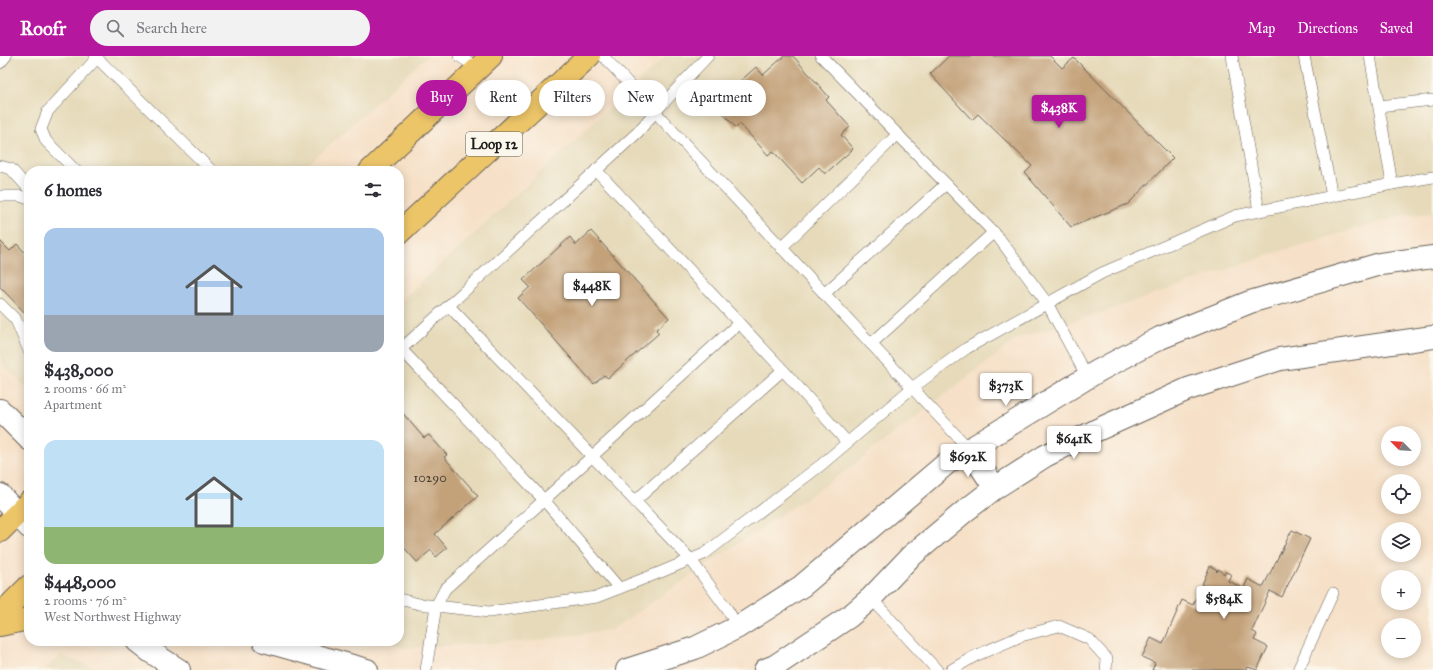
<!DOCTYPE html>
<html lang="en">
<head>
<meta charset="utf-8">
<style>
	:root { --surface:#fff; --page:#f2f2f3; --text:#2b2b33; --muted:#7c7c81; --accent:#b5179e }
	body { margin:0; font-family:"IM FELL Great Primer",serif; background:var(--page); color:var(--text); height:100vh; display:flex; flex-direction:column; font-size:15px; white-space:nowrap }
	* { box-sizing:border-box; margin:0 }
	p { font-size:13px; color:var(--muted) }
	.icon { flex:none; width:22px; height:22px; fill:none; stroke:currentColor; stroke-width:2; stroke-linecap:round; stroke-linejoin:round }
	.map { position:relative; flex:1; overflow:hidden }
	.drawer { position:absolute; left:24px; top:110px; width:380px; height:480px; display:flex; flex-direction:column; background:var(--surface); border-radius:16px; box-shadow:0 2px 10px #0003 }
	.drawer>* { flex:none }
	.top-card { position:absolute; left:416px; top:24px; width:380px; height:36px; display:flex; gap:8px }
	.needle { width:26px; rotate:294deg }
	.buttons { position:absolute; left:1381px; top:370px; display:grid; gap:8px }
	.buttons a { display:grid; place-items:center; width:40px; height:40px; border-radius:50%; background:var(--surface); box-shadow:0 2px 10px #0003; font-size:20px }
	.price { position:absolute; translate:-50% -34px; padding:0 9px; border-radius:4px; background:#fff; color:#222; font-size:13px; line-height:26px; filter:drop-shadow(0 1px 2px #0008) }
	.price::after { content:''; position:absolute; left:50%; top:24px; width:12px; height:9px; margin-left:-6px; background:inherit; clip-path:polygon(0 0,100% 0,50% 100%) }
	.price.active { background:var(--accent); color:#fff }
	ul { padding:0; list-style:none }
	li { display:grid; align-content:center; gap:8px; height:212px; padding:0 20px }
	li span { display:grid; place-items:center; height:124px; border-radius:12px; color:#555 }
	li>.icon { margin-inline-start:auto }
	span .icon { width:72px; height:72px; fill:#fffc; stroke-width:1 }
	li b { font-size:17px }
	h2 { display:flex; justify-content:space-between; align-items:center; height:48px; padding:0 20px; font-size:17px }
	.chip { padding:0 14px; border-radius:18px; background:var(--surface); box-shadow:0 2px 10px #0003; font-size:14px; line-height:36px }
	.chip.active { background:var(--accent); color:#fff }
	header { display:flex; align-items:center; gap:24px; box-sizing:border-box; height:56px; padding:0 20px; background:var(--accent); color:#fff }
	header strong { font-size:19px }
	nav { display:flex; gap:22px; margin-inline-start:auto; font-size:14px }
	.search { width:280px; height:36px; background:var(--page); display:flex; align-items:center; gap:10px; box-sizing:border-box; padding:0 14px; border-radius:22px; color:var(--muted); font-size:15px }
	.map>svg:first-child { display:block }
	.built { fill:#e6daba }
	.building { fill:#c3a179 }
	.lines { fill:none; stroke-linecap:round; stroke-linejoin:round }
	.service-casing { stroke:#686158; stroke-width:12 }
	.minor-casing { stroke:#686158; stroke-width:24 }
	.tertiary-casing { stroke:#686158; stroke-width:24 }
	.primary-casing { stroke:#686158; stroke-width:24 }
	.service { stroke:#fff; stroke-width:11 }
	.minor { stroke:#fff; stroke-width:22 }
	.tertiary { stroke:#fff; stroke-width:22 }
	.primary { stroke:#edc569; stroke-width:22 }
	.labels { text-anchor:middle; stroke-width:3.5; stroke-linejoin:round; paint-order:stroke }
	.number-label { font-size:13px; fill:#463d33 }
	.shield { fill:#fbf7ec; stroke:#5f5e5a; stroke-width:1 }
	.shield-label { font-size:14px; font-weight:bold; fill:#1c1c1c }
</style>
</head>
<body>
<header>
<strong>Roofr</strong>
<div class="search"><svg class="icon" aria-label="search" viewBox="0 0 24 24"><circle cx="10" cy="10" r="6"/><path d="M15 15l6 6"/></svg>Search here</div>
<nav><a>Map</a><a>Directions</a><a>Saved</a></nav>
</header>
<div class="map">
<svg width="1433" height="614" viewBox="0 0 1433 614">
	<rect width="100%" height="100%" fill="#fbf7ec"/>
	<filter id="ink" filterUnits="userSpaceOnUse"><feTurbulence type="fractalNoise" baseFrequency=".025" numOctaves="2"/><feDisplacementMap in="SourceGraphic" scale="8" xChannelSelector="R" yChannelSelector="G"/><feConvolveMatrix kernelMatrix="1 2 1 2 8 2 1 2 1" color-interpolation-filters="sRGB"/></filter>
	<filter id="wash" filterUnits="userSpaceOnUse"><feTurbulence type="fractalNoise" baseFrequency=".012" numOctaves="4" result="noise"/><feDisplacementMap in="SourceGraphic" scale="16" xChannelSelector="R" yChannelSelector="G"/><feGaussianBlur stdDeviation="0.9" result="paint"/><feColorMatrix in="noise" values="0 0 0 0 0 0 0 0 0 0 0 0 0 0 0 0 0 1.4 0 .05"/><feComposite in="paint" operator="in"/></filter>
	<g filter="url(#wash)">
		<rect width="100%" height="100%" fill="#f6e0c7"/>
		<!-- built -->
		<g class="built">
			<polygon points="0,0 427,0 301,115 29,115 29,334 0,305"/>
			<polygon points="666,0 1433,0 1433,157 1400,160 1281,195 1100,257 1018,282 844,416 611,574 531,585 404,592 386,585 399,585 399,247"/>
			<polygon points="61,599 101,614 45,614"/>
		</g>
		<g id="blocks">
			<!-- building -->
			<g class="building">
				<polygon points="784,0 793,0 829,41 826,44 850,71 841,79 853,93 825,118 819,111 802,127 773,95 768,99 740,68 736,72 722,56 744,36 737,28 756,11 763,19"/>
				<polygon points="949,0 1050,0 1062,12 1074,2 1173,102 1128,148 1071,171 1025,117 1032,110 978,58 972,64 930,18"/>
				<polygon points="591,175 669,262 656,274 659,277 608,322 604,319 594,328 518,242 530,231 523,224 570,181 576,189"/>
				<polygon points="0,185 10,195 17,188 29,201 29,261 0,231"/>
				<polygon points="399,353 424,382 429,379 447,399 444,401 478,440 435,478 447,492 436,501 431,494 417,506 399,486"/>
				<polygon points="1292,474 1310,483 1282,541 1270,535 1252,575 1257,578 1254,584 1268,591 1257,614 1248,611 1246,614 1152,614 1155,607 1142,601 1151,582 1163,588 1182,544 1193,549 1210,510 1216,513 1217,516 1218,513 1224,518 1225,516 1231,518 1228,525 1241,531 1243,534 1248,523 1263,531"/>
			</g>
		</g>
	</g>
	<g filter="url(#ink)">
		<use href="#blocks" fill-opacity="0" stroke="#686158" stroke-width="1"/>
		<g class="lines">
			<!-- service casing -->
			<g class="service-casing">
				<g id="service">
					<polyline points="95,0 212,115"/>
					<polyline points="459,0 478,12"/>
					<polyline points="603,0 969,393"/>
					<polyline points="821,0 999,182 1047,247 1087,321"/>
					<polyline points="1232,0 1259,155"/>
					<polyline points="1304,0 1332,140"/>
					<polyline points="1370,0 1392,128"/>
					<polyline points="0,7 6,0"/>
					<polyline points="1379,50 1433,44"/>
					<polyline points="0,110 11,113 29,133"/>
					<polyline points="596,114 783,314 635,445"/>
					<polyline points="76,115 46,85 41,73 48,55 97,2"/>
					<polyline points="0,140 20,140 29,143"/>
					<polyline points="781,192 898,78"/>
					<polyline points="824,238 946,128"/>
					<polyline points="0,248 16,264 29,295"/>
					<polyline points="449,250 691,504 727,553 738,571"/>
					<polyline points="871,288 994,176"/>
					<polyline points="401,293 544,444 445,533 436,550 426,614"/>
					<polyline points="399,295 638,76 655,56 708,0"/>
					<polyline points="783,314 847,386"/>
					<polyline points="619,532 544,444 739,267"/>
					<polyline points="871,542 937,614"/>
					<polyline points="399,543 419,548 489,556 597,541 661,516 704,498 821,409 912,332 967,292 1102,217 1235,160 1392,128 1433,121"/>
					<polyline points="951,614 975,600 1021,580 1059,570 1089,583 1107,603 1106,614"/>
					<polyline points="1298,614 1333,537"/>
				</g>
			</g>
			<!-- minor casing -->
			<g class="minor-casing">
				<g id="minor">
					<polyline points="137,585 151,596 179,614"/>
					<polyline points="264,585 367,614"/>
					<polyline points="627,614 695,592 738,571 802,530 947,407 1098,315 1160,282 1250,246 1380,208 1433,201"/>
					<polyline points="765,614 775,610 850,560 871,542 910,501 965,455 995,432 1045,400 1097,374 1188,333 1280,303 1433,281"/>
				</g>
			</g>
			<!-- tertiary casing -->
			<g class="tertiary-casing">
				<g id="tertiary">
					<polyline points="0,354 29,383"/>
					<polyline points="969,393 995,432"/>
					<polyline points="0,439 29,471"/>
				</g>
			</g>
			<!-- primary casing -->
			<g class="primary-casing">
				<g id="primary">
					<polyline points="370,115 491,0"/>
					<polyline points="399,177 589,0"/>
					<polyline points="0,475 29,446"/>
					<polyline points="0,559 29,530"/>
					<polyline points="0,569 29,563"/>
				</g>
			</g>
			<!-- service -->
			<use href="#service" class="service"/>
			<!-- minor -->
			<use href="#minor" class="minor"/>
			<!-- tertiary -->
			<use href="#tertiary" class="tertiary"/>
			<!-- primary -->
			<use href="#primary" class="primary"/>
		</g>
	</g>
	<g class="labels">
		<!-- number labels -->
		<g class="number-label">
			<text x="430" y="426">10290</text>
		</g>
		<!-- shield labels -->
		<rect class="shield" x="466" y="76" width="56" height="24" rx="3"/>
		<g class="shield-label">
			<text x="494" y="93">Loop 12</text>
		</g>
	</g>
</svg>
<div class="buttons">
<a><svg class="needle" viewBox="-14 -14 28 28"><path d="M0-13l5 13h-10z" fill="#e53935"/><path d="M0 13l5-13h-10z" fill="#7c7c81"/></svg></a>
<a><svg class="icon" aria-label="locate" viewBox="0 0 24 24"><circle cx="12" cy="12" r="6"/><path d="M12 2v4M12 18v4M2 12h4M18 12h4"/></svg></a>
<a><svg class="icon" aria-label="layers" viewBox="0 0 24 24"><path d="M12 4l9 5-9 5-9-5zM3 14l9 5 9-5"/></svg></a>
<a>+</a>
<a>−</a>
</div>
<b class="price active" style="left:1059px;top:73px">$438K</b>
<b class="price" style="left:592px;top:251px">$448K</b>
<b class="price" style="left:1006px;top:351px">$373K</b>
<b class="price" style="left:1074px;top:404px">$641K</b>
<b class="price" style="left:968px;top:422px">$692K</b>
<b class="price" style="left:1224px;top:564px">$584K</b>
<div class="top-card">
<a class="chip active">Buy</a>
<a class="chip">Rent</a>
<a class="chip">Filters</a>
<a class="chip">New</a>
<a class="chip">Apartment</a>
</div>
<section class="drawer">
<h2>6 homes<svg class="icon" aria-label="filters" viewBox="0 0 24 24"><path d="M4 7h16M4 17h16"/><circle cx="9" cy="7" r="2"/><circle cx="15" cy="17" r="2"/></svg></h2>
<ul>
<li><span style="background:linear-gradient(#a9c7e8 70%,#9aa5b1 0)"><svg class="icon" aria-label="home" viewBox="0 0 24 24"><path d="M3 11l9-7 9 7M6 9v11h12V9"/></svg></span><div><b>$438,000</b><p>2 rooms · 66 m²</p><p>Apartment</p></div></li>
<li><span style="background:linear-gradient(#bfe0f5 70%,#8fb573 0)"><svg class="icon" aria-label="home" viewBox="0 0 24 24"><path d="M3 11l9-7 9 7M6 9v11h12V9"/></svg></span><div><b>$448,000</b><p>2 rooms · 76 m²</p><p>West Northwest Highway</p></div></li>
</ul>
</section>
</div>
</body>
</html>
